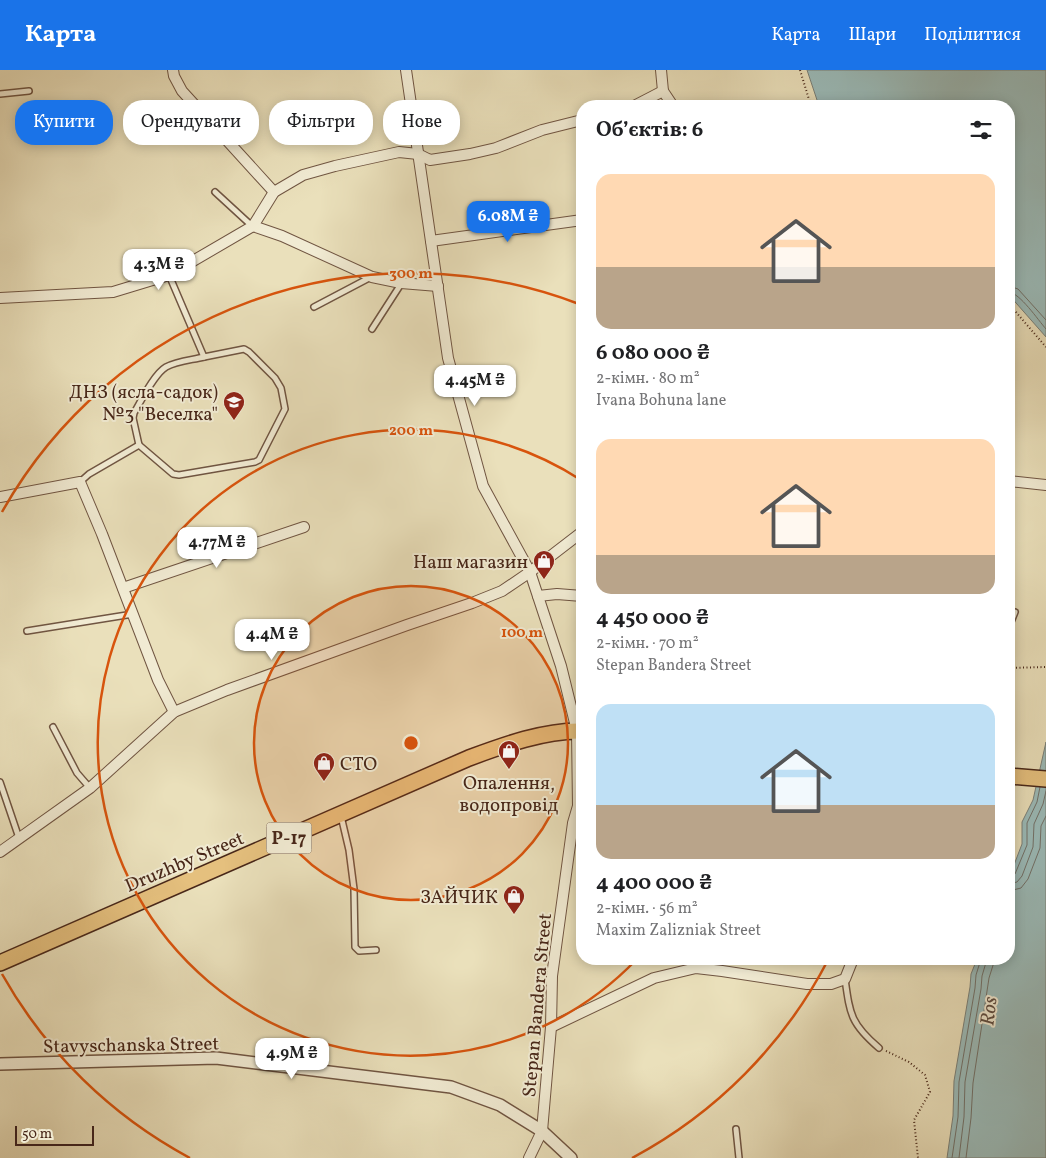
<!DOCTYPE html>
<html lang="uk">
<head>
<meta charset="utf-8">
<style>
	:root { --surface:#fff; --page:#f6f6f6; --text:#202124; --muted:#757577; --accent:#1a73e8 }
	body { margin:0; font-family:Vollkorn,serif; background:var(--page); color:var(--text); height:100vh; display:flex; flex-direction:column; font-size:19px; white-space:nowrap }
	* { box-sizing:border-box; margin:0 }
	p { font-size:16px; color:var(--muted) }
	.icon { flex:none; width:28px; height:28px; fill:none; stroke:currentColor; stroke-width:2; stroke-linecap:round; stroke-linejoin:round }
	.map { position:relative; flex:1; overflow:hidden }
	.sheet { position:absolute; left:576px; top:30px; width:439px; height:865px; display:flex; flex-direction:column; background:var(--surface); border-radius:20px; box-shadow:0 2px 12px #0003 }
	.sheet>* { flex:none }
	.banner { position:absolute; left:15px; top:30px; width:475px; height:45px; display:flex; gap:10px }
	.scale { position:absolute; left:15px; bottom:12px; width:79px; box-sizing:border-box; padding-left:5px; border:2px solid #482719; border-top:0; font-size:14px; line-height:18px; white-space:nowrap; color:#482719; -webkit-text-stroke:4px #f1ebd3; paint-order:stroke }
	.price { position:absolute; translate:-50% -42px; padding:0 11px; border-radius:10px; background:#fff; color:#222; font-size:16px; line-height:32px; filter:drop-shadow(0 1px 2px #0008) }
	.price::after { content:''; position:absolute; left:50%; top:30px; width:15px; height:11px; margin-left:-8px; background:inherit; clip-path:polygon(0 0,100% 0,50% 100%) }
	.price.active { background:var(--accent); color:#fff }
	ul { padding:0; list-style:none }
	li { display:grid; align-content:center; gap:10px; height:265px; padding:0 20px }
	li span { display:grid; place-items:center; height:155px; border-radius:15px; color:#555 }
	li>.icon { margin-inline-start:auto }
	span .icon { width:90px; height:90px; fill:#fffc; stroke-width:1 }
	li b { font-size:21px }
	h2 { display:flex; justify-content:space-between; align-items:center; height:60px; padding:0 20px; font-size:21px }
	.tag { padding:0 18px; border-radius:20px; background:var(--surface); box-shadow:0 2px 12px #0003; font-size:18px; line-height:45px }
	.tag.active { background:var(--accent); color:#fff }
	header { display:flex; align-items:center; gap:30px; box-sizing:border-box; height:70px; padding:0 25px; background:var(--accent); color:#fff }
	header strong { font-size:24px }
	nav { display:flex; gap:28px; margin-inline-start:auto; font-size:18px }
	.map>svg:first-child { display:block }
	.water { fill:#9bbbb9; stroke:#7a8079 }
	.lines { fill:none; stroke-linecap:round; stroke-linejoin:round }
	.shore { stroke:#727169; stroke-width:1 }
	.service-casing { stroke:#705542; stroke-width:8 }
	.minor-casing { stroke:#705542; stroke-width:12 }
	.tertiary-casing { stroke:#705542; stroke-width:14 }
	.primary-casing { stroke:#482719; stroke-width:18 }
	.path { stroke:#482719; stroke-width:2; stroke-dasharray:1 2.5; stroke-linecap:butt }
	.service { stroke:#f1ebd3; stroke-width:5 }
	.minor { stroke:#f1ebd3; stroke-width:10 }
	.tertiary { stroke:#f1ebd3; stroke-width:11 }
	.primary { stroke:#e5c07e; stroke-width:15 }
	.ring { fill:none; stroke:#d8540d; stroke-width:2.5 }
	.labels { text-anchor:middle; stroke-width:4; stroke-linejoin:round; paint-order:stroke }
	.shield { fill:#f1ebd3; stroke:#7b6251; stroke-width:1 }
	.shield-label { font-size:18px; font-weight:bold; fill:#482719 }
	.poi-label { font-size:19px; fill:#482719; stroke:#f1ebd3; text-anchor:end }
	.street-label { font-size:19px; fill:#482719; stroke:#f1ebd3 }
	.water-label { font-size:20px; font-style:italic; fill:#5d4c41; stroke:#f1ebd3 }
	.centre { fill:#d8540d; stroke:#f1ebd3; stroke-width:2.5 }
	.ring-label { font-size:15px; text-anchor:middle; font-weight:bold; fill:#d8540d; stroke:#f1ebd3; stroke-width:4; stroke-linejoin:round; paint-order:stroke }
</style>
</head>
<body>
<header>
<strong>Карта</strong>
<nav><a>Карта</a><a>Шари</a><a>Поділитися</a></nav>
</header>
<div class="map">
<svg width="1046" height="1088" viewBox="0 0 1046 1088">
	<rect width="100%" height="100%" fill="#eae0bb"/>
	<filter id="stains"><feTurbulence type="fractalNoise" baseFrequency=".004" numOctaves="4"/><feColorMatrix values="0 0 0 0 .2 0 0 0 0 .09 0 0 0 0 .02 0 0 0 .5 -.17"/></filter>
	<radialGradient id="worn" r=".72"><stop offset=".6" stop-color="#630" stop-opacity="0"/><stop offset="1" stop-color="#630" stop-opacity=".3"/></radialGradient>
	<!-- water -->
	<g class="water">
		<polygon points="807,0 1046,0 1046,267 1009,225 1009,36 819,36"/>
		<polygon points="1046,672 1046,1088 947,1088 953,1046 954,1011 970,917 971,904 977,889 1009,889 1009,808 1022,774 1022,752 1033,730"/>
	</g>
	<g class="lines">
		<!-- shore -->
		<g class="shore">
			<polyline points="1009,216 1018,219 1046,250"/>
			<path d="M1009,222C1020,223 1038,250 1046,259"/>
			<polyline points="1009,807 1015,804 1027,775 1027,753 1037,732 1040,717"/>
			<polyline points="1009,814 1017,812 1022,806 1033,777 1034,754 1043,734 1046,721"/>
			<polyline points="1009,821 1021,818 1028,809 1040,778 1041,756 1046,746"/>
			<polyline points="952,1088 958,1047 959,1012 975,918 976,905 981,889"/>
			<polyline points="959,1088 964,1047 965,1012 981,919 982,906 987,889"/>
			<polyline points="966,1088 971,1048 973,1013 989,908 995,889"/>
		</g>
		<!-- service casing -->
		<g class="service-casing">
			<g id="service">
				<polyline points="0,24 29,21"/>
				<polyline points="215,122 252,156"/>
				<polyline points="314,237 371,207"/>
				<polyline points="372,259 401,214"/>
				<path d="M139,375L133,348L134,343C141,331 154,304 166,297C177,291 192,290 204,287"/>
				<polyline points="80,412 89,404 139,375 173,404 179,405 255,392 259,390 285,339 281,318 275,308 249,282 244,279 204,287 169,205"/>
				<polyline points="1009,557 1015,542"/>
				<polyline points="27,561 133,544"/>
				<polyline points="53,657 77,703 90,718"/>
				<polyline points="0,712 19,768"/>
				<polyline points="341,746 349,780 354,819 355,877 359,881 376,880"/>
				<path d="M845,909C850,945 851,954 879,978"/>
				<polyline points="736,1059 739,1088"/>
			</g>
		</g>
		<!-- minor casing -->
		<g class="minor-casing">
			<g id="minor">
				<polyline points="173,0 174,6 182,21 274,122"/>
				<polyline points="406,0 448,288 483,416 530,502 561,596 577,661 578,736 573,753 552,906 551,957 542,1061 529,1088"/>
				<polyline points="661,0 663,21 673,36"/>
				<polyline points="634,36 663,21"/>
				<polyline points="253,156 282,166 372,207 401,213 438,216"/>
				<polyline points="431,171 582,150"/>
				<polyline points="0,228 113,222 169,205 253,156 274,122 303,105 335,96 399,82 418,84 430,90 470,84 496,78 542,60 582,50"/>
				<polyline points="1009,411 1046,415"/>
				<polyline points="0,427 80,412 102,464 158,610 174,642"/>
				<polyline points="123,518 304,457"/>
				<polyline points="538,526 557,524 582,526"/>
				<polyline points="0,782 90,718 174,642 227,620 407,555 472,533 502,521 530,502 582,462"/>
				<polyline points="551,957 654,908 696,898 722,901 807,914 831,914 845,909 853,889"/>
			</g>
		</g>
		<!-- tertiary casing -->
		<g class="tertiary-casing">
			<polyline id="tertiary" points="0,994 216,988 451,1017 500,1035 542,1061 571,1088"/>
		</g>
		<!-- primary casing -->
		<g class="primary-casing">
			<g id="primary">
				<polyline points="1009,706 1046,709"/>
				<path d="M0,893L469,688C504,675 545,660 582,661"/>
			</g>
		</g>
		<!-- path -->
		<g class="path">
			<polyline points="800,0 811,36"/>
			<polyline points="1009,234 1046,277"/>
			<polyline points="1009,598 1046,597"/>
			<polyline points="886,981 909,992 925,1005 930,1022 914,1050 918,1088"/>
		</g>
		<!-- service -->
		<use href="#service" class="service"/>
		<!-- minor -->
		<use href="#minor" class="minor"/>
		<!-- tertiary -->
		<use href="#tertiary" class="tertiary"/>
		<!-- primary -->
		<use href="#primary" class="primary"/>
	</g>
	<!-- distance rings -->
	<circle cx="411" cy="673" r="157" fill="#d8540d" fill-opacity=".12"/>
	<g class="ring">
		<circle cx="411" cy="673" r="157"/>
		<path d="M636 890A313 313 0 1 1 581 410"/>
		<path d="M828 890A470 470 0 0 1 632 1088M190 1088A470 470 0 0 1 2 904M2 442A470 470 0 0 1 579 234"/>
	</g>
	<!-- icons -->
	<defs>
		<g id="school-pin" transform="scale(1.125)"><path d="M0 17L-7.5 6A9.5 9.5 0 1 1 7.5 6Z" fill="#8f2418" stroke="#f1ebd3"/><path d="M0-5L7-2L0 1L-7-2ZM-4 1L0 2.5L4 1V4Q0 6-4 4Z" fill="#fff"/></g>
		<g id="shop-pin" transform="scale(1.125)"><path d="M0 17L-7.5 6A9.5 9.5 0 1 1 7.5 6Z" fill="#8f2418" stroke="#f1ebd3"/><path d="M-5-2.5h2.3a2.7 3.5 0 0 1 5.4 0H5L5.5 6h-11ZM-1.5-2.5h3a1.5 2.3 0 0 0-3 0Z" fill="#fff"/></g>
	</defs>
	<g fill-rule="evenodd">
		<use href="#school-pin" x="234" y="332"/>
		<use href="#shop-pin" x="544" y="491"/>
		<use href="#shop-pin" x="509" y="681"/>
		<use href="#shop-pin" x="324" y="693"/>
		<use href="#shop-pin" x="514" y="826"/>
	</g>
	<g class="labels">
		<!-- shield labels -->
		<rect class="shield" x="266.5" y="752.5" width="45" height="31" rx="4"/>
		<g class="shield-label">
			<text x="289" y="774">Р-17</text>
		</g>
		<!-- poi labels -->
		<g class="poi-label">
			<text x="218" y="328">ДНЗ (ясла-садок)<tspan x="218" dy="22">№3 "Веселка"</tspan></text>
			<text x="528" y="498">Наш магазин</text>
			<text x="340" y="700" text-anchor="start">СТО</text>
			<text x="509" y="719" text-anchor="middle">Опалення,<tspan x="509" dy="22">водопровід</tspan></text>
			<text x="498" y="833">ЗАЙЧИК</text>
		</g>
		<!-- street labels -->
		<g class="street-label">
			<text transform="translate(184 791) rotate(-23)" y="7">Druzhby Street</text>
			<text transform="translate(536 935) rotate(-85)" y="7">Stepan Bandera Street</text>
			<text transform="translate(131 974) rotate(-1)" y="7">Stavyschanska Street</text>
		</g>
		<!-- water labels -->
		<g class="water-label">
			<text transform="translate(988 941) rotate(-83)" y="7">Ros</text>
		</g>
	</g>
	<circle cx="411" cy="673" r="8" class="centre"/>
	<g class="ring-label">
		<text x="411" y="208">300 m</text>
		<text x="411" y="365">200 m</text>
		<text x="522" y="567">100 m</text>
	</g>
	<rect width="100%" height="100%" filter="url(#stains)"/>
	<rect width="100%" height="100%" fill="url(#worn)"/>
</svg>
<div class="scale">50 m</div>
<b class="price active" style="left:508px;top:173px">6.08M ₴</b>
<b class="price" style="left:159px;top:221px">4.3M ₴</b>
<b class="price" style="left:475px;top:337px">4.45M ₴</b>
<b class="price" style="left:217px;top:499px">4.77M ₴</b>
<b class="price" style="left:272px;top:591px">4.4M ₴</b>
<b class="price" style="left:292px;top:1010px">4.9M ₴</b>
<div class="banner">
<a class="tag active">Купити</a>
<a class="tag">Орендувати</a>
<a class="tag">Фільтри</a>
<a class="tag">Нове</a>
</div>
<section class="sheet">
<h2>Об’єктів: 6<svg class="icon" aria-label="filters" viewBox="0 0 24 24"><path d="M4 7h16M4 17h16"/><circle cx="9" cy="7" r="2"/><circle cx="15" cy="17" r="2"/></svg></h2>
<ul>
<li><span style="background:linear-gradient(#ffd9b3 60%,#b9a48a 0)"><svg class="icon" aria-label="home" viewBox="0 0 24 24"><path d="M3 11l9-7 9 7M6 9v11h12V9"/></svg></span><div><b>6 080 000 ₴</b><p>2-кімн. · 80 m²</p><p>Ivana Bohuna lane</p></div></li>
<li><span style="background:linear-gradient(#ffd9b3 75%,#b9a48a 0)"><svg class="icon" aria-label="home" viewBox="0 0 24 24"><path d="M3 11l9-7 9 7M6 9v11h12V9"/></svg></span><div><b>4 450 000 ₴</b><p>2-кімн. · 70 m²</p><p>Stepan Bandera Street</p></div></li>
<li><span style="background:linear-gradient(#bfe0f5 65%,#b9a48a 0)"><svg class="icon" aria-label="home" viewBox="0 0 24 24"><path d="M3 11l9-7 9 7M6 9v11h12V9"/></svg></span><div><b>4 400 000 ₴</b><p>2-кімн. · 56 m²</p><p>Maxim Zalizniak Street</p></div></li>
</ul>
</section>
</div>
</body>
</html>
